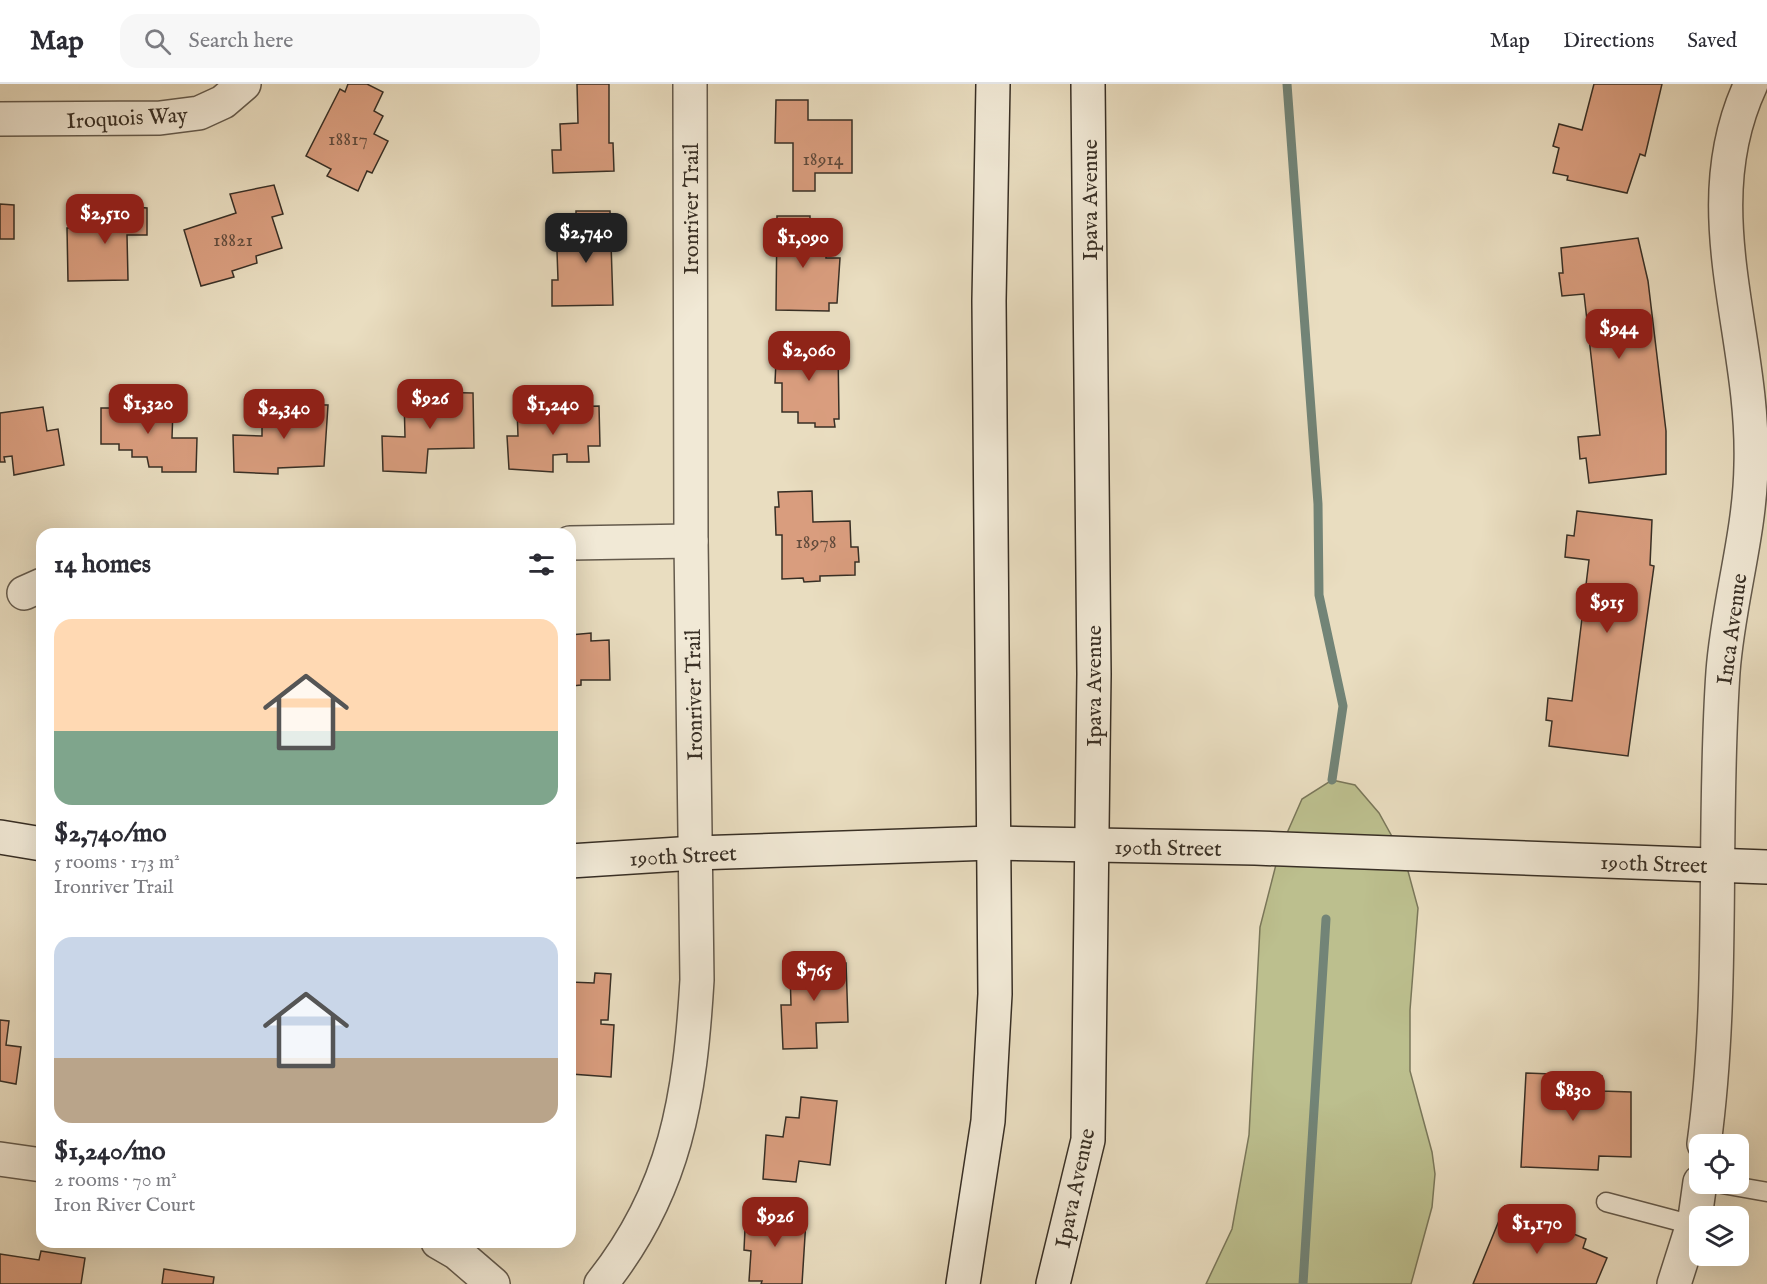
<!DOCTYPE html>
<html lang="en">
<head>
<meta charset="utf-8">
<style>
	:root { --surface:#fff; --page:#f7f7f7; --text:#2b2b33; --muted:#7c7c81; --line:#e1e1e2; --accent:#8f2418 }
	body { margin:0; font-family:"IM FELL English",serif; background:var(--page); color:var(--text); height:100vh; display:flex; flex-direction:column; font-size:22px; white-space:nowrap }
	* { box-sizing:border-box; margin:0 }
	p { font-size:20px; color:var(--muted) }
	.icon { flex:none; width:33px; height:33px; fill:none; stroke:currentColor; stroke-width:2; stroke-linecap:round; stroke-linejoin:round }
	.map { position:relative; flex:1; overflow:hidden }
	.panel { position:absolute; left:36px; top:444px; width:540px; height:720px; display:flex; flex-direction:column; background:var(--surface); border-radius:18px; box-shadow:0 6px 24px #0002 }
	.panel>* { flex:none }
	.buttons { position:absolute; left:1689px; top:1050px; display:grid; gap:12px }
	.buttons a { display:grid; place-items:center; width:60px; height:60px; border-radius:12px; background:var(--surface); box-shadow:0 6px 24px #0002; font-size:30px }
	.price { position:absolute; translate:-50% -51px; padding:0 14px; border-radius:12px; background:var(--accent); color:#fff; font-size:20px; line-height:39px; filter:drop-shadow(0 2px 3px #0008) }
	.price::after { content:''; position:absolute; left:50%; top:36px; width:18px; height:14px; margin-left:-9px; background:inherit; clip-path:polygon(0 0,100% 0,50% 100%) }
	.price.active { background:#222; color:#fff }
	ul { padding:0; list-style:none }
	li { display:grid; align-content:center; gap:12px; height:318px; padding:0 18px }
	li span { display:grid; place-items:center; height:186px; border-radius:18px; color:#555 }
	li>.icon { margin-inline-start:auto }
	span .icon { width:108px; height:108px; fill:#fffc; stroke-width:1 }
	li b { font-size:26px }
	h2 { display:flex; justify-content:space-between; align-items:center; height:72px; padding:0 18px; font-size:26px }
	header { display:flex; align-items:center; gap:36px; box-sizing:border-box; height:84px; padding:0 30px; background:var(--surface); border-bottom:2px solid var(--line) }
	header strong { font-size:28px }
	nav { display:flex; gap:33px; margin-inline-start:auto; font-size:21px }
	.search { width:420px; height:54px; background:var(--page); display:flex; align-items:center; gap:15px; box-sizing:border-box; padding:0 21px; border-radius:18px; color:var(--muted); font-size:22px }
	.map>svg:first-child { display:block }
	.green { fill:#bcbf8e; stroke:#7a775a; stroke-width:1.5 }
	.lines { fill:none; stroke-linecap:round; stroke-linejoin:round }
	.stream { stroke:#728477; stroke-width:9 }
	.building { fill:#d99d7e; stroke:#382f25; stroke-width:1.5 }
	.lane-casing { stroke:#645a4c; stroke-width:21 }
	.street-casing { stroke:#645a4c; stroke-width:36 }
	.secondary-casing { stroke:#382f25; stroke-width:36 }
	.lane { stroke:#f1e9d6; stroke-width:18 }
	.street { stroke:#f1e9d6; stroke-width:33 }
	.secondary { stroke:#f1e9d6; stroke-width:33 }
	.labels { text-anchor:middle; stroke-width:4.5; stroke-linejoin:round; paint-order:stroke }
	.number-label { font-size:20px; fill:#604a3b }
	.street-label { font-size:22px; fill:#382f25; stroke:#f1e9d6 }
</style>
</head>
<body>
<header>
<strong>Map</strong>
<div class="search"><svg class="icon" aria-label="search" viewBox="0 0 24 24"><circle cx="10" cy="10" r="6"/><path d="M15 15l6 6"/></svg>Search here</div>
<nav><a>Map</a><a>Directions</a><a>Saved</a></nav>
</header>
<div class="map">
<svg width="1767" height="1200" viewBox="0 0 1767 1200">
	<rect width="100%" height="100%" fill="#e9ddc0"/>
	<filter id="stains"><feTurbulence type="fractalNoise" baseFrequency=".00333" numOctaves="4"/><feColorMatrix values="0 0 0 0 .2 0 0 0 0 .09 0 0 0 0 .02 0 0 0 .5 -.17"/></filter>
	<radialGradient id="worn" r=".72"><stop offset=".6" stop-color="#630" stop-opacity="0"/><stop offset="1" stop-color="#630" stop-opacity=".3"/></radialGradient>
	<!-- green -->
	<polygon class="green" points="1332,696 1355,701 1379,729 1405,776 1418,824 1410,926 1410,987 1432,1068 1435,1090 1432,1123 1411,1200 1206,1200 1232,1145 1249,1051 1260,843 1280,765 1302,715"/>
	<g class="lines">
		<!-- stream -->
		<g class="stream">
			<polyline points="1287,0 1318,420 1319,511 1343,622 1332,696"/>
			<polyline points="1303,1200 1326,835"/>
		</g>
	</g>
	<!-- building -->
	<g class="building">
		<polygon points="348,0 367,0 383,8 374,27 383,32 374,50 388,57 372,89 367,87 358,107 327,92 331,85 306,72 340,5 345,8"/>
		<polygon points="577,0 609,0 609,59 613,59 614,87 553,89 552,66 561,66 560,40 578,39"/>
		<polygon points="1594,0 1662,0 1645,72 1640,70 1627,109 1567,96 1568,92 1553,89 1559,64 1553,62 1559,40 1582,46"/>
		<polygon points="776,16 808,16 808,36 852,36 852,89 815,89 815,107 793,107 793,59 775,59"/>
		<polygon points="274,101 283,130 272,133 282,164 256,172 257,179 232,187 234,193 201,202 184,146 236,129 230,110"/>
		<polygon points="0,120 14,121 14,155 0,155"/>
		<polygon points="105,121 147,124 147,151 127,151 128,196 68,197 67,144 105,143"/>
		<polygon points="576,127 610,127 613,221 552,222 552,196 558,196 557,167 576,164"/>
		<polygon points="777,132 810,132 810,163 826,163 826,174 840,174 837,219 829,219 829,227 776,226"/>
		<polygon points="1638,154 1648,197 1666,347 1666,390 1589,399 1586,374 1580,375 1578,353 1600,351 1584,210 1562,212 1559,189 1563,189 1561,164"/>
		<polygon points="777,255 810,255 810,265 838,265 839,335 834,335 835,343 815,343 815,339 798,339 798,328 782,328 782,299 775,299"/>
		<polygon points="427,308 473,309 474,364 428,365 426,389 383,387 382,352 405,353 404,313 427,312"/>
		<polygon points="126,310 140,311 141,315 148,315 148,324 173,325 172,354 197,354 196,388 162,388 162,383 149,383 147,373 132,373 132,366 119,366 119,360 101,360 101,324 121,324 121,316 126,316"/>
		<polygon points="262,320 328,321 324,382 278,384 278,390 234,388 233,351 262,352"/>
		<polygon points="599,322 600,362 588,362 589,378 567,378 567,370 553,371 553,388 509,385 507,352 518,352 517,324"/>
		<polygon points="43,323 47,347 58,345 64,381 14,391 12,372 4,373 5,378 0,378 0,329"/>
		<polygon points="812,407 813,438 850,437 851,463 858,463 859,478 855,478 855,491 820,492 820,497 804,498 803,494 782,495 782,451 776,451 775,423 779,423 778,408"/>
		<polygon points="1577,427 1652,436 1650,481 1654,482 1628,672 1549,662 1552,637 1546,636 1548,614 1572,617 1589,476 1565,473 1567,451 1574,452"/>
		<polygon points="591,549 591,557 609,556 610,596 581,596 581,601 572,602 570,551"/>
		<polygon points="839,875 839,879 846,879 848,938 816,939 817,964 783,965 781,921 791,921 790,887 801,887 801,879"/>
		<polygon points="595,889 611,890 608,936 601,936 601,940 614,941 611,993 571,990 570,898 594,899"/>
		<polygon points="0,936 9,937 6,961 21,963 16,1000 0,997"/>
		<polygon points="1526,989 1602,992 1601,1007 1631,1008 1631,1073 1599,1072 1598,1086 1521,1083"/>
		<polygon points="801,1013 837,1017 830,1081 799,1077 796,1098 763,1095 766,1051 783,1053 786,1033 799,1034"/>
		<polygon points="1505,1122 1586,1155 1583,1164 1607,1174 1596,1200 1473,1200"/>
		<polygon points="746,1123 771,1125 771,1134 806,1136 802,1200 761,1200 762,1197 749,1197 751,1167 744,1166"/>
		<polygon points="41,1167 85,1174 81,1200 0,1200 0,1170 39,1176"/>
		<polygon points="164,1185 214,1193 213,1200 162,1200"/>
	</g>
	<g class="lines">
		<!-- lane casing -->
		<g class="lane-casing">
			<g id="lane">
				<polyline points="1722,1100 1767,1108"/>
				<polyline points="1606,1118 1693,1141"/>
			</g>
		</g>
		<!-- street casing -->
		<g class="street-casing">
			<g id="street">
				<polyline points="0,35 160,34 199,29 223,18 244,0"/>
				<polyline points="570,459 691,457"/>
				<polyline points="24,509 42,501"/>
				<path d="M1704,1060C1725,904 1712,746 1723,588C1728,519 1750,451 1751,381C1755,250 1692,126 1751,0"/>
				<polyline points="0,1075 42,1081"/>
				<polyline points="438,1158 457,1169 493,1200"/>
				<path d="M601,1200C676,1106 690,1013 697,896L691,457L690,0"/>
				<polyline points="1674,1200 1695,1134 1700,1098"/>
			</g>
		</g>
		<!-- secondary casing -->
		<g class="secondary-casing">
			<g id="secondary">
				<polyline points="0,753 42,760"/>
				<polyline points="570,777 695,769 992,759 1255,764 1767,783"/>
				<polyline points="963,1200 988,1037 995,910 989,217 993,0"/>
				<polyline points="1053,1200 1088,1056 1094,590 1088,0"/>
			</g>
		</g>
		<!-- lane -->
		<use href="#lane" class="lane"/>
		<!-- street -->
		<use href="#street" class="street"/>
		<!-- secondary -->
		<use href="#secondary" class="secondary"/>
	</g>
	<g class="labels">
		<!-- number labels -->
		<g class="number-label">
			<text x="348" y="61">18817</text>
			<text x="823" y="81">18914</text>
			<text x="233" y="162">18821</text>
			<text x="816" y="464">18978</text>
		</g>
		<!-- street labels -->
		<g class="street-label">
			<text transform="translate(127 33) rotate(-3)" y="8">Iroquois Way</text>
			<text transform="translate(1089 116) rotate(-90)" y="8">Ipava Avenue</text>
			<text transform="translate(690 125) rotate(-90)" y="8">Ironriver Trail</text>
			<text transform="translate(1731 545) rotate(-82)" y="8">Inca Avenue</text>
			<text transform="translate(1093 602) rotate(-90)" y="8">Ipava Avenue</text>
			<text transform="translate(693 611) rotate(-91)" y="8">Ironriver Trail</text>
			<text transform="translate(1168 763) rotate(1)" y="8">190th Street</text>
			<text transform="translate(683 771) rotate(-3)" y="8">190th Street</text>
			<text transform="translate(1654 779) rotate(2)" y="8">190th Street</text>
			<text transform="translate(1074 1104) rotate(-78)" y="8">Ipava Avenue</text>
		</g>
	</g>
	<rect width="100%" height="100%" filter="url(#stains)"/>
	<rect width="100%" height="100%" fill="url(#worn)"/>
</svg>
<div class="buttons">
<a><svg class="icon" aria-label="locate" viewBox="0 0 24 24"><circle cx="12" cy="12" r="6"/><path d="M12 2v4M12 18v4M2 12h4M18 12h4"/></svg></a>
<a><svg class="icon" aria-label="layers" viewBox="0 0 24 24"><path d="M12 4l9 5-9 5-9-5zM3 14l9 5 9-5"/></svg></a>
</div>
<b class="price" style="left:105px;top:161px">$2,510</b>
<b class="price active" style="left:586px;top:180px">$2,740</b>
<b class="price" style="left:803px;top:185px">$1,090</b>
<b class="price" style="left:1619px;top:276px">$944</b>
<b class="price" style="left:809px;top:298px">$2,060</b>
<b class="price" style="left:430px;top:346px">$926</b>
<b class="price" style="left:148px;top:351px">$1,320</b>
<b class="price" style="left:553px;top:352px">$1,240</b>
<b class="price" style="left:284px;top:356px">$2,340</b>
<b class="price" style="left:1607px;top:550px">$915</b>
<b class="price" style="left:814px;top:918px">$765</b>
<b class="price" style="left:1573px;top:1038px">$830</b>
<b class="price" style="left:775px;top:1164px">$926</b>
<b class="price" style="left:1537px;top:1171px">$1,170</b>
<section class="panel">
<h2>14 homes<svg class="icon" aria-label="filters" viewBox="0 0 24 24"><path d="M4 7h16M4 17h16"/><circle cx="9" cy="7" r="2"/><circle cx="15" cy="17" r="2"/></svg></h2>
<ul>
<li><span style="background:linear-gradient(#ffd9b3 60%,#7fa58c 0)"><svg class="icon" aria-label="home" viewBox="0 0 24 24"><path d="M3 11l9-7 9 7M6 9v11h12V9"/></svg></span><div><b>$2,740/mo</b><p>5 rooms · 173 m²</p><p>Ironriver Trail</p></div></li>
<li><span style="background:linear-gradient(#c9d6e8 65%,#b9a48a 0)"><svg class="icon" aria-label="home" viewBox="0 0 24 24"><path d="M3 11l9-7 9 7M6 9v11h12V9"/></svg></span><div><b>$1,240/mo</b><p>2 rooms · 70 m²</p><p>Iron River Court</p></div></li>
</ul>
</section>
</div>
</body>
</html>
